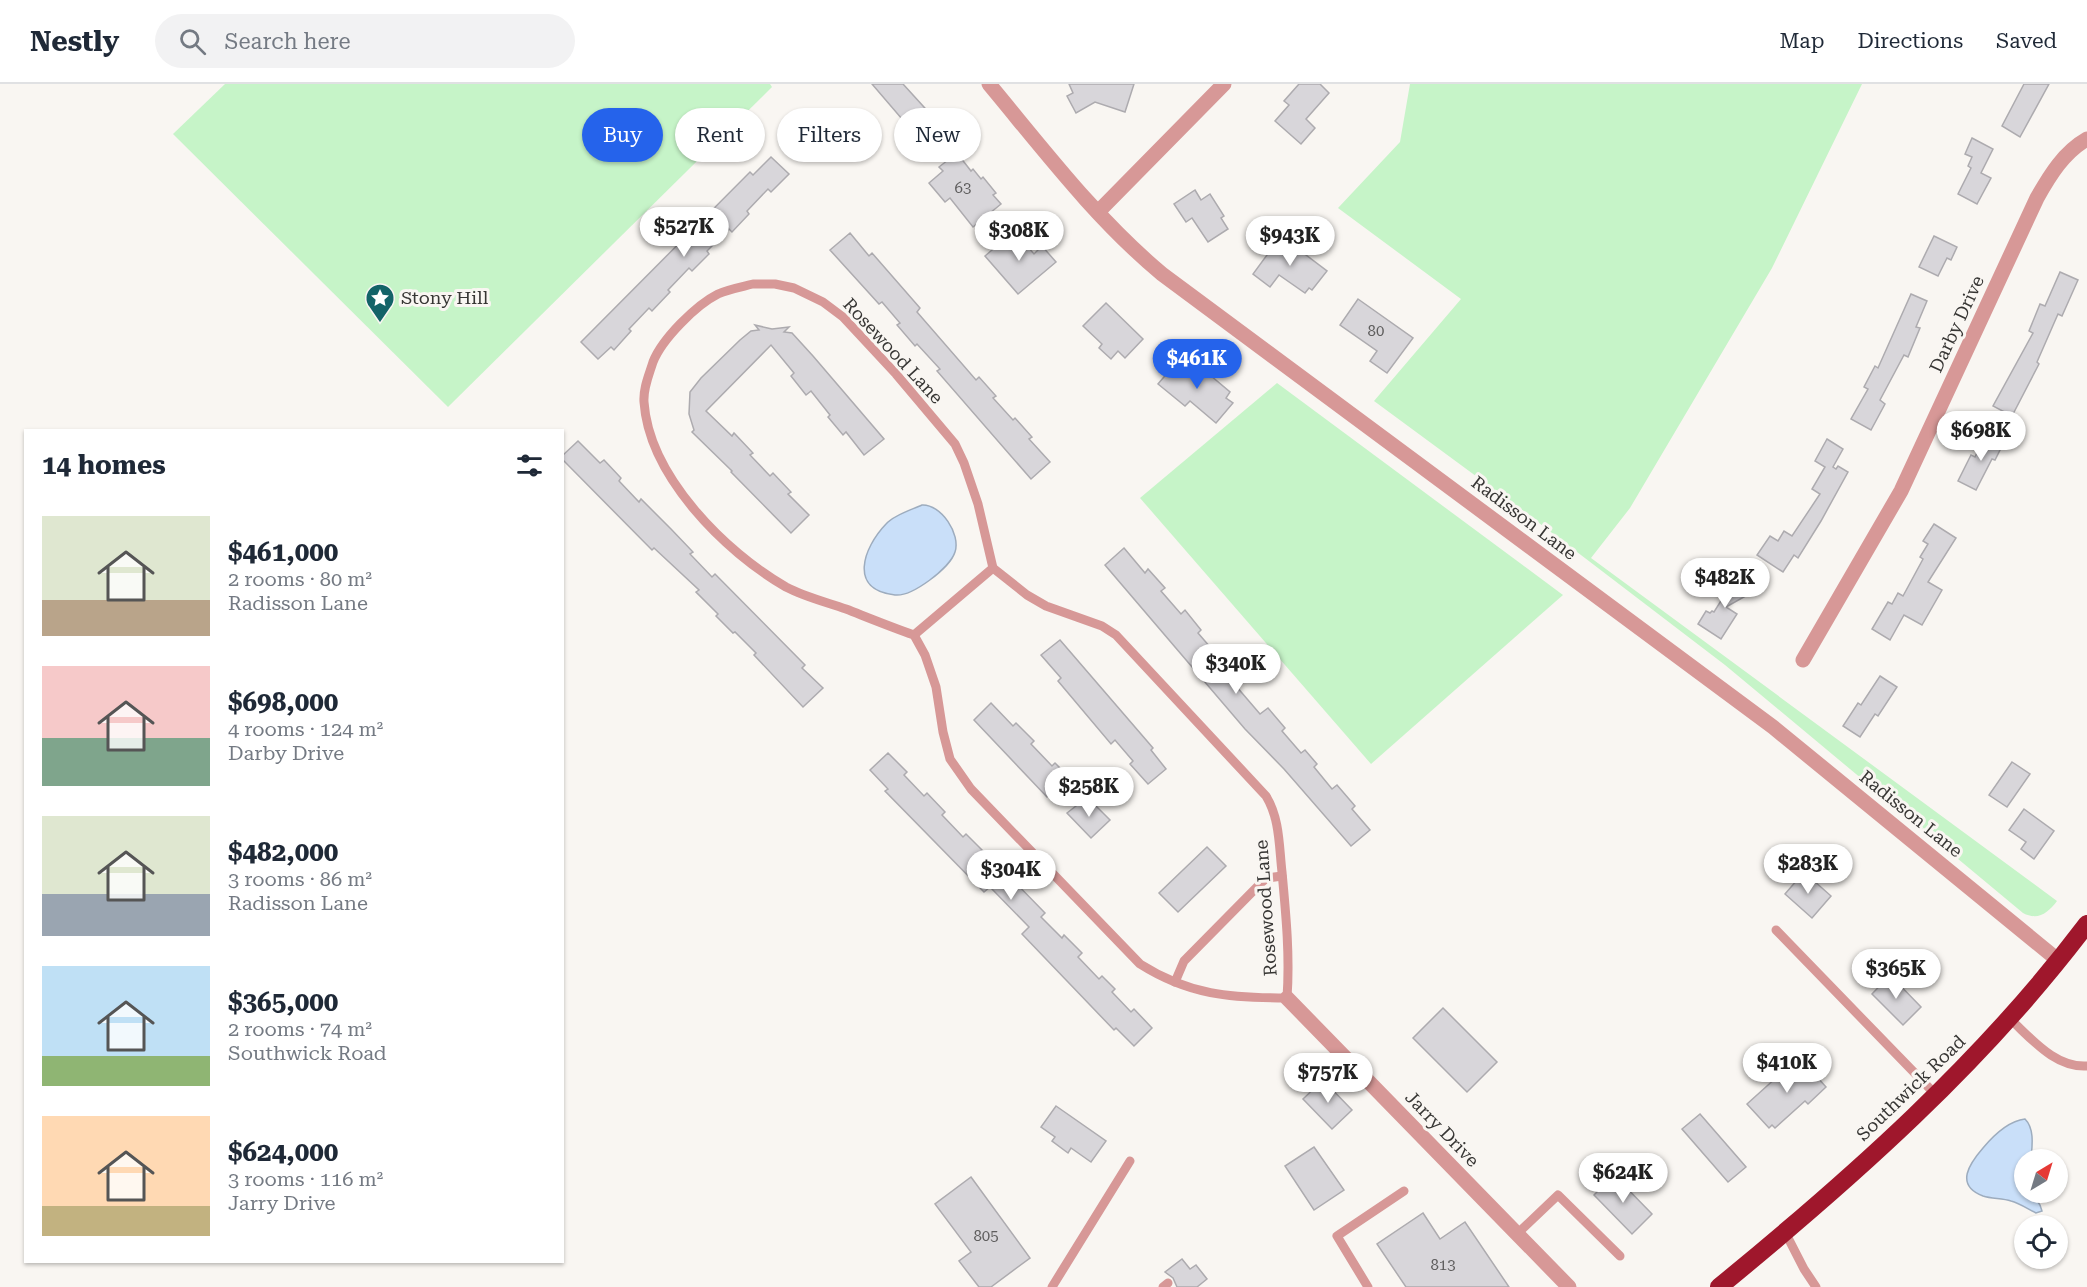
<!DOCTYPE html>
<html lang="en">
<head>
<meta charset="utf-8">
<style>
	:root { --surface:#fff; --page:#f2f2f3; --text:#1f2937; --muted:#747a83; --line:#e0e1e3; --accent:#2563eb }
	body { margin:0; font-family:"Roboto Serif",serif; background:var(--page); color:var(--text); height:100vh; display:flex; flex-direction:column; font-size:22px; white-space:nowrap }
	* { box-sizing:border-box; margin:0 }
	p { font-size:20px; color:var(--muted) }
	.icon { flex:none; width:33px; height:33px; fill:none; stroke:currentColor; stroke-width:2; stroke-linecap:round; stroke-linejoin:round }
	.map { position:relative; flex:1; overflow:hidden }
	.sheet { position:absolute; left:24px; top:345px; width:540px; height:834px; display:flex; flex-direction:column; background:var(--surface); border-radius:0px; box-shadow:0 2px 4px #0004 }
	.sheet>* { flex:none }
	.banner { position:absolute; left:582px; top:24px; width:570px; height:54px; display:flex; gap:12px }
	.needle { width:39px; rotate:38deg }
	.buttons { position:absolute; left:2014px; top:1065px; display:grid; gap:12px }
	.buttons a { display:grid; place-items:center; width:54px; height:54px; border-radius:50%; background:var(--surface); box-shadow:0 2px 4px #0004; font-size:30px }
	.price { position:absolute; translate:-50% -51px; padding:0 14px; border-radius:21px; background:#fff; color:#222; font-size:20px; line-height:39px; filter:drop-shadow(0 2px 3px #0008) }
	.price::after { content:''; position:absolute; left:50%; top:36px; width:18px; height:14px; margin-left:-9px; background:inherit; clip-path:polygon(0 0,100% 0,50% 100%) }
	.price.current { background:var(--accent); color:#fff }
	ul { padding:0; list-style:none }
	li { display:flex; align-items:center; gap:18px; height:150px; padding:0 18px }
	li span { display:grid; place-items:center; flex:none; width:168px; height:120px; border-radius:0px; color:#555 }
	li>.icon { margin-inline-start:auto }
	span .icon { width:72px; height:72px; fill:#fffc; stroke-width:1 }
	li b { font-size:26px }
	h2 { display:flex; justify-content:space-between; align-items:center; height:72px; padding:0 18px; font-size:26px }
	.pill { padding:0 21px; border-radius:27px; background:var(--surface); box-shadow:0 2px 4px #0004; font-size:21px; line-height:54px }
	.pill.current { background:var(--accent); color:#fff }
	header { display:flex; align-items:center; gap:36px; box-sizing:border-box; height:84px; padding:0 30px; background:var(--surface); border-bottom:2px solid var(--line) }
	header strong { font-size:28px }
	nav { display:flex; gap:33px; margin-inline-start:auto; font-size:21px }
	.search { width:420px; height:54px; background:var(--page); display:flex; align-items:center; gap:15px; box-sizing:border-box; padding:0 21px; border-radius:33px; color:var(--muted); font-size:22px }
	.map>svg:first-child { display:block }
	.green { fill:#c6f4c8 }
	.water { fill:#c9dff9; stroke:#9dacbe; stroke-width:1.5 }
	.building { fill:#d8d6da; stroke:#adabaf; stroke-width:1.5 }
	.lines { fill:none; stroke-linecap:round; stroke-linejoin:round }
	.lane { stroke:#d79897; stroke-width:9 }
	.street { stroke:#d79897; stroke-width:15 }
	.highway { stroke:#9f172c; stroke-width:18 }
	.labels { text-anchor:middle; stroke-width:6; stroke-linejoin:round; paint-order:stroke }
	.number-label { font-size:15px; fill:#5f5e5e }
	.poi-label { font-size:18px; fill:#373634; stroke:#f9f6f2; text-anchor:start }
	.street-label { font-size:18px; fill:#373634; stroke:#f9f6f2 }
</style>
</head>
<body>
<header>
<strong>Nestly</strong>
<div class="search"><svg class="icon" aria-label="search" viewBox="0 0 24 24"><circle cx="10" cy="10" r="6"/><path d="M15 15l6 6"/></svg>Search here</div>
<nav><a>Map</a><a>Directions</a><a>Saved</a></nav>
</header>
<div class="map">
<svg width="2087" height="1203" viewBox="0 0 2087 1203">
	<rect width="100%" height="100%" fill="#f9f6f2"/>
	<!-- green -->
	<g class="green">
		<polygon points="225,0 770,0 772,3 448,323 173,50"/>
		<path d="M1410,0H1862L1772,184L1630,424L1591,474L2057,817C2048,829 2038,837 2023,829L1725,581L1522,426L1374,317L1461,215L1338,124L1400,58Z"/>
		<polygon points="1277,299 1563,511 1371,680 1140,414"/>
	</g>
	<!-- water -->
	<g class="water">
		<path d="M922,421C941,420 961,450 955,468C950,484 912,513 895,511C848,506 863,464 886,440C894,431 911,426 922,421Z"/>
		<path d="M2025,1035C2035,1045 2032,1063 2031,1075L2025,1076V1108L2032,1109L2040,1121L2042,1127L2036,1129C2028,1125 2019,1119 2011,1117C2002,1114 1992,1115 1983,1112C1954,1101 1970,1079 1983,1064C1993,1052 2009,1037 2025,1035Z"/>
	</g>
	<!-- building -->
	<g class="building">
		<polygon points="872,0 903,0 933,33 914,49"/>
		<polygon points="1069,0 1134,0 1125,28 1095,18 1076,29 1067,12 1073,9"/>
		<polygon points="1299,0 1320,0 1329,9 1306,35 1315,44 1301,60 1275,37 1289,21 1284,17"/>
		<polygon points="2024,0 2049,0 2020,53 2002,42"/>
		<polygon points="1972,54 1993,65 1981,89 1991,94 1977,120 1958,110 1971,84 1968,82 1972,73 1965,70"/>
		<polygon points="957,69 971,87 973,85 981,95 983,93 996,109 993,111 1001,120 973,143 950,114 945,118 929,99 943,87 939,83"/>
		<polygon points="771,73 789,90 771,108 768,105 747,127 749,130 732,148 729,145 707,167 709,170 692,187 689,184 668,206 670,208 652,227 649,224 629,245 631,247 614,266 611,263 598,275 581,258 750,88 753,91"/>
		<polygon points="1195,106 1201,116 1210,110 1224,132 1221,134 1228,145 1208,158 1192,134 1186,138 1174,120"/>
		<polygon points="1014,147 1034,170 1042,162 1056,178 1018,210 985,172"/>
		<polygon points="850,149 869,172 872,169 920,224 917,228 976,296 979,293 996,312 993,314 1013,336 1015,334 1032,353 1029,355 1050,378 1031,395 937,287 940,285 917,260 915,262 897,241 900,239 882,218 879,220 830,166"/>
		<polygon points="1281,152 1327,187 1312,206 1309,204 1305,209 1279,191 1270,203 1253,190"/>
		<polygon points="1934,152 1957,163 1951,176 1947,174 1938,192 1919,183"/>
		<polygon points="2060,188 2078,196 2062,232 2058,230 2037,278 2039,280 2012,332 1993,322 2033,249 2029,247 2040,220 2045,222"/>
		<polygon points="1911,210 1927,217 1916,243 1920,244 1908,273 1904,271 1880,316 1885,320 1871,346 1851,335 1868,305 1864,303 1875,282 1878,284"/>
		<polygon points="1358,215 1413,254 1387,289 1370,277 1377,267 1340,241"/>
		<polygon points="1106,219 1143,255 1125,274 1118,267 1111,275 1099,264 1102,260 1083,242"/>
		<polygon points="755,241 772,245 789,243 784,248 792,249 813,272 884,355 864,371 846,348 843,351 828,333 830,331 811,307 806,311 791,292 794,289 771,261 706,327 732,352 734,349 753,369 750,371 770,392 773,389 791,408 788,410 809,431 791,449 731,388 732,387 692,348 694,346 689,330 690,308 701,294 740,256 751,247 759,246"/>
		<polygon points="1180,274 1194,286 1198,281 1230,308 1226,314 1233,319 1216,339 1190,317 1185,322 1158,300"/>
		<polygon points="1986,349 2004,358 1995,376 1992,375 1976,406 1958,397 1971,371 1975,373"/>
		<polygon points="1827,355 1843,365 1833,383 1836,385 1838,382 1848,388 1821,437 1798,474 1794,471 1783,488 1757,471 1770,452 1778,457 1784,447 1792,452 1820,410 1812,405 1825,383 1815,377"/>
		<polygon points="578,357 600,379 604,376 621,394 619,397 639,418 641,415 671,445 693,468 690,470 712,493 715,490 805,581 802,584 823,604 803,623 754,571 756,569 735,548 733,549 716,532 718,530 696,508 699,506 654,464 652,466 562,375 562,372"/>
		<polygon points="1934,440 1956,454 1928,498 1942,506 1922,541 1904,531 1890,556 1872,545 1888,518 1892,520 1898,509 1903,512 1923,475 1920,473 1928,460 1923,457"/>
		<polygon points="1124,464 1145,489 1148,485 1165,504 1161,507 1181,530 1185,526 1201,546 1198,549 1217,571 1220,569 1237,589 1230,595 1260,630 1268,624 1285,644 1282,647 1301,669 1305,666 1317,680 1314,683 1332,705 1337,701 1355,722 1352,725 1370,746 1351,762 1284,685 1245,645 1105,481"/>
		<polygon points="1739,491 1751,509 1726,523 1737,530 1721,555 1698,540 1706,527 1710,529 1712,527 1714,528 1729,504 1726,500"/>
		<polygon points="1060,556 1153,664 1151,666 1166,685 1148,700 1130,680 1133,677 1115,656 1111,660 1058,597 1061,594 1041,571"/>
		<polygon points="1880,592 1897,603 1878,632 1875,630 1860,653 1843,642 1858,619 1861,621"/>
		<polygon points="991,619 1013,642 1016,639 1034,657 1031,660 1052,682 1055,679 1070,694 1047,713 974,636"/>
		<polygon points="888,669 907,688 904,691 924,712 927,709 945,728 942,731 963,753 966,750 984,768 981,771 1001,792 1005,788 1045,829 1041,833 1062,854 1064,851 1082,869 1078,873 1099,895 1102,892 1115,905 1112,908 1131,928 1134,925 1152,944 1134,962 1116,944 1114,946 1022,850 1029,843 990,803 984,808 885,707 888,705 870,686"/>
		<polygon points="2012,678 2030,690 2007,723 1989,711"/>
		<polygon points="1085,715 1090,720 1092,718 1110,736 1091,754 1067,729"/>
		<polygon points="2024,725 2054,747 2034,775 2021,765 2026,758 2009,746"/>
		<polygon points="1207,763 1226,782 1178,828 1159,809"/>
		<polygon points="1804,788 1831,812 1812,834 1785,810"/>
		<polygon points="1890,891 1921,923 1903,941 1872,910"/>
		<polygon points="1443,924 1497,978 1467,1008 1413,954"/>
		<polygon points="1799,973 1826,1003 1808,1020 1805,1017 1775,1044 1772,1041 1769,1044 1747,1020"/>
		<polygon points="1323,996 1352,1026 1332,1045 1303,1015"/>
		<polygon points="1056,1022 1106,1057 1091,1078 1071,1064 1068,1069 1052,1057 1055,1053 1041,1043"/>
		<polygon points="1700,1030 1746,1083 1728,1098 1682,1045"/>
		<polygon points="1314,1063 1344,1106 1314,1126 1285,1082"/>
		<polygon points="1614,1091 1652,1130 1632,1150 1594,1111"/>
		<polygon points="971,1093 1030,1174 991,1203 979,1203 959,1177 971,1168 935,1120"/>
		<polygon points="1423,1129 1440,1155 1465,1138 1509,1203 1406,1203 1377,1160"/>
		<polygon points="1182,1175 1190,1185 1196,1181 1207,1195 1197,1203 1177,1203 1173,1194 1165,1188"/>
	</g>
	<g class="lines">
		<!-- lane -->
		<g class="lane">
			<path d="M753,200H775L794,204L823,218L843,233L896,290L955,360L964,379L978,420L993,484L1027,511L1046,522L1102,542L1116,551L1266,712C1280,735 1279,762 1282,788C1286,831 1290,872 1287,914C1230,914 1189,911 1140,880L971,705L950,675L943,648L936,603L925,571L914,551C891,543 869,534 846,525C826,518 805,513 786,503C725,468 649,392 644,318C643,304 649,291 653,278C662,255 696,221 718,210C729,205 741,203 753,200Z"/>
			<polyline points="914,551 993,484"/>
			<polyline points="1776,846 1936,1011"/>
			<polyline points="1175,898 1184,877 1262,798 1267,794 1282,792"/>
			<path d="M2010,935C2032,955 2055,984 2087,982"/>
			<polyline points="1785,1148 1804,1185 1816,1203"/>
			<polyline points="1517,1150 1558,1111 1620,1172"/>
			<polyline points="1052,1203 1130,1077"/>
			<polyline points="1163,1203 1168,1199"/>
			<polyline points="1368,1203 1337,1152 1404,1107"/>
		</g>
		<!-- street -->
		<g class="street">
			<path d="M989,0C1044,66 1096,135 1162,190L1773,643L2059,877"/>
			<polyline points="1098,128 1224,0"/>
			<path d="M1803,576L1901,407L2037,114C2050,91 2064,68 2087,55"/>
			<polyline points="1287,914 1569,1203"/>
		</g>
		<!-- highway -->
		<path class="highway" d="M1719,1203C1852,1094 1983,978 2087,840"/>
	</g>
	<!-- icons -->
	<defs>
		<g id="sight-pin" transform="scale(1.5)"><path d="M0 17L-7.5 6A9.5 9.5 0 1 1 7.5 6Z" fill="#136368" stroke="#f9f6f2"/><path d="M0-6L1.8-2.2L6-1.7L2.9 1.2L3.7 5.4L0 3.3L-3.7 5.4L-2.9 1.2L-6-1.7L-1.8-2.2Z" fill="#fff"/></g>
	</defs>
	<g fill-rule="evenodd">
		<use href="#sight-pin" x="380" y="214"/>
	</g>
	<g class="labels">
		<!-- number labels -->
		<g class="number-label">
			<text x="963" y="109">63</text>
			<text x="1376" y="252">80</text>
			<text x="986" y="1157">805</text>
			<text x="1443" y="1186">813</text>
		</g>
		<!-- poi labels -->
		<g class="poi-label">
			<text x="401" y="220">Stony Hill</text>
		</g>
		<!-- street labels -->
		<g class="street-label">
			<text transform="translate(1957 240) rotate(-65)" y="6">Darby Drive</text>
			<text transform="translate(893 267) rotate(47)" y="6">Rosewood Lane</text>
			<text transform="translate(1524 434) rotate(37)" y="6">Radisson Lane</text>
			<text transform="translate(1911 730) rotate(39)" y="6">Radisson Lane</text>
			<text transform="translate(1266 824) rotate(-94)" y="6">Rosewood Lane</text>
			<text transform="translate(1911 1004) rotate(-44)" y="6">Southwick Road</text>
			<text transform="translate(1442 1045) rotate(46)" y="6">Jarry Drive</text>
		</g>
	</g>
</svg>
<div class="buttons">
<a><svg class="needle" viewBox="-14 -14 28 28"><path d="M0-13l5 13h-10z" fill="#e53935"/><path d="M0 13l5-13h-10z" fill="#747a83"/></svg></a>
<a><svg class="icon" aria-label="locate" viewBox="0 0 24 24"><circle cx="12" cy="12" r="6"/><path d="M12 2v4M12 18v4M2 12h4M18 12h4"/></svg></a>
</div>
<b class="price" style="left:684px;top:174px">$527K</b>
<b class="price" style="left:1019px;top:178px">$308K</b>
<b class="price" style="left:1290px;top:183px">$943K</b>
<b class="price current" style="left:1197px;top:306px">$461K</b>
<b class="price" style="left:1981px;top:378px">$698K</b>
<b class="price" style="left:1725px;top:525px">$482K</b>
<b class="price" style="left:1236px;top:611px">$340K</b>
<b class="price" style="left:1089px;top:734px">$258K</b>
<b class="price" style="left:1808px;top:811px">$283K</b>
<b class="price" style="left:1011px;top:817px">$304K</b>
<b class="price" style="left:1896px;top:916px">$365K</b>
<b class="price" style="left:1787px;top:1010px">$410K</b>
<b class="price" style="left:1328px;top:1020px">$757K</b>
<b class="price" style="left:1623px;top:1120px">$624K</b>
<div class="banner">
<a class="pill current">Buy</a>
<a class="pill">Rent</a>
<a class="pill">Filters</a>
<a class="pill">New</a>
</div>
<section class="sheet">
<h2>14 homes<svg class="icon" aria-label="filters" viewBox="0 0 24 24"><path d="M4 7h16M4 17h16"/><circle cx="9" cy="7" r="2"/><circle cx="15" cy="17" r="2"/></svg></h2>
<ul>
<li><span style="background:linear-gradient(#dfe7d0 70%,#b9a48a 0)"><svg class="icon" aria-label="home" viewBox="0 0 24 24"><path d="M3 11l9-7 9 7M6 9v11h12V9"/></svg></span><div><b>$461,000</b><p>2 rooms · 80 m²</p><p>Radisson Lane</p></div></li>
<li><span style="background:linear-gradient(#f6c9c9 60%,#7fa58c 0)"><svg class="icon" aria-label="home" viewBox="0 0 24 24"><path d="M3 11l9-7 9 7M6 9v11h12V9"/></svg></span><div><b>$698,000</b><p>4 rooms · 124 m²</p><p>Darby Drive</p></div></li>
<li><span style="background:linear-gradient(#dfe7d0 65%,#9aa5b1 0)"><svg class="icon" aria-label="home" viewBox="0 0 24 24"><path d="M3 11l9-7 9 7M6 9v11h12V9"/></svg></span><div><b>$482,000</b><p>3 rooms · 86 m²</p><p>Radisson Lane</p></div></li>
<li><span style="background:linear-gradient(#bfe0f5 75%,#8fb573 0)"><svg class="icon" aria-label="home" viewBox="0 0 24 24"><path d="M3 11l9-7 9 7M6 9v11h12V9"/></svg></span><div><b>$365,000</b><p>2 rooms · 74 m²</p><p>Southwick Road</p></div></li>
<li><span style="background:linear-gradient(#ffd9b3 75%,#c2b280 0)"><svg class="icon" aria-label="home" viewBox="0 0 24 24"><path d="M3 11l9-7 9 7M6 9v11h12V9"/></svg></span><div><b>$624,000</b><p>3 rooms · 116 m²</p><p>Jarry Drive</p></div></li>
</ul>
</section>
</div>
</body>
</html>
